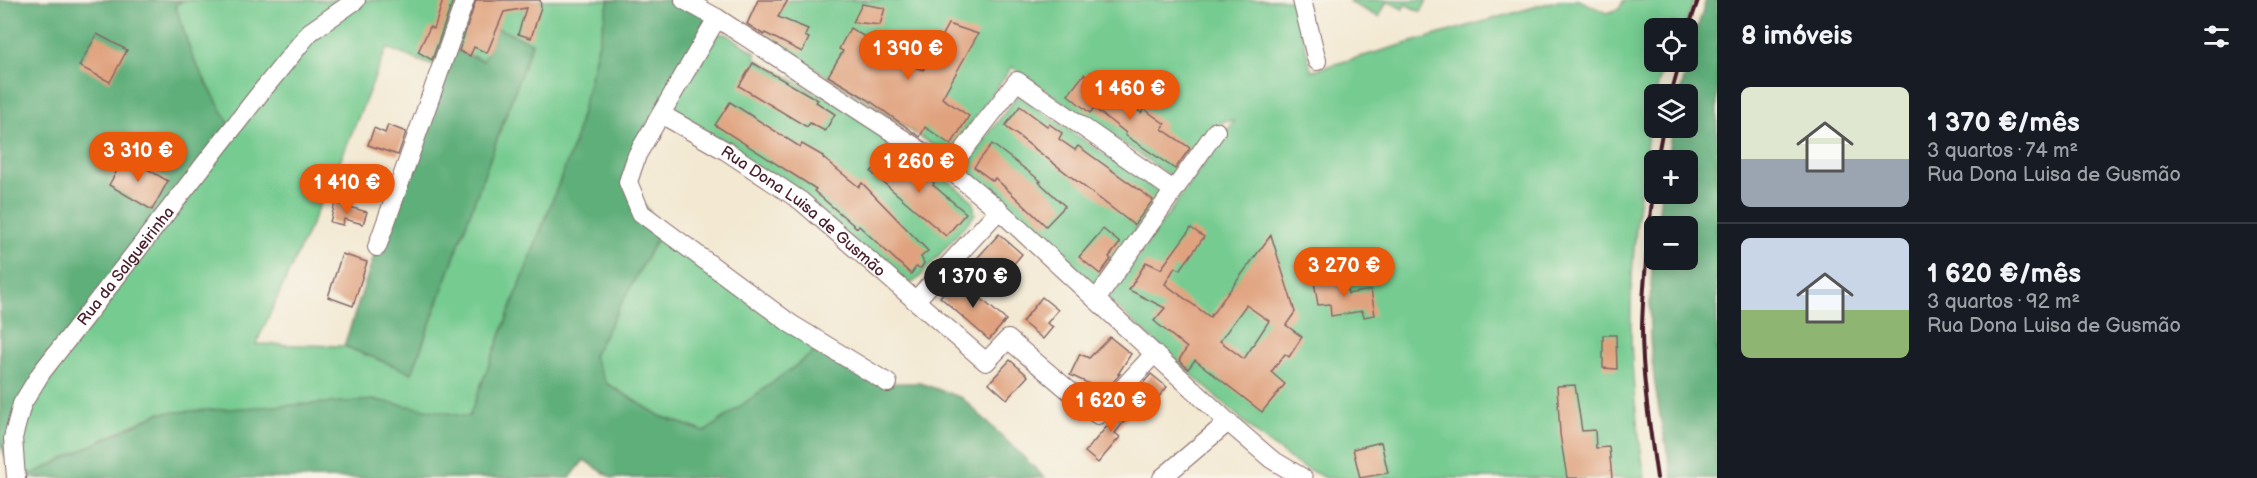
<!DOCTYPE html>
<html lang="pt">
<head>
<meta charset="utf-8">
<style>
	:root { --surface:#171b24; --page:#242831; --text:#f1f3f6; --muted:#9ea1a6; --line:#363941; --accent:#ea580c }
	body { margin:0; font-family:"Balsamiq Sans",sans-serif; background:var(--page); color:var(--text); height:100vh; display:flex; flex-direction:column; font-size:22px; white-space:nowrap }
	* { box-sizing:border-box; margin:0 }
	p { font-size:20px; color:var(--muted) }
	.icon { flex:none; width:33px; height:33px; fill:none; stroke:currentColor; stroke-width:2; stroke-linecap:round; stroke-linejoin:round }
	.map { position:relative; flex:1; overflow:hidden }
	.sheet { display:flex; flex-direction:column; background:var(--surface); width:540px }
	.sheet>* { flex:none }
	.fabs { position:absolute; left:1644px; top:18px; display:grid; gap:12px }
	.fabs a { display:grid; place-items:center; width:54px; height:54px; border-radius:9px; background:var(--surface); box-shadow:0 3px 15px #0003; font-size:30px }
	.price { position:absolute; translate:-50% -51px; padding:0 14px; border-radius:21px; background:var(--accent); color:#fff; font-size:20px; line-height:39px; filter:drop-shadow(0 2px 3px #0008) }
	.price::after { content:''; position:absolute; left:50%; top:36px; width:18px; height:14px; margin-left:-9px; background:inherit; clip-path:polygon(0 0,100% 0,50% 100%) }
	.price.current { background:#222; color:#fff }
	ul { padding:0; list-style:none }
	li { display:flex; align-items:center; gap:18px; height:150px; padding:0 24px }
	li+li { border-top:2px solid var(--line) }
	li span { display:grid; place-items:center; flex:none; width:168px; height:120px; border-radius:9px; color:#555 }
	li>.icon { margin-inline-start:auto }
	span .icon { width:72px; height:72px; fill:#fffc; stroke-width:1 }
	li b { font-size:26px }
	h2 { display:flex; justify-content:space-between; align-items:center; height:72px; padding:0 24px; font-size:26px }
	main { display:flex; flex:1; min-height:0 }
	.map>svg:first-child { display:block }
	.green { fill:#74cb90; stroke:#5f755e; stroke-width:1.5; fill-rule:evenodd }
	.forest { fill:#5faf7a; stroke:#546752; stroke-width:1.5 }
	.building { fill:#e0a27e; fill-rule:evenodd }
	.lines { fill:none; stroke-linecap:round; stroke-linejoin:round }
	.minor-casing { stroke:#856666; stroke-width:20 }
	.minor { stroke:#fff; stroke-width:18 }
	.rail { stroke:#4a1f2b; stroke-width:4 }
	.labels { text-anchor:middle; stroke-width:4.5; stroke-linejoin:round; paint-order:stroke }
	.street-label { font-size:16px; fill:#4a1f2b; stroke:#f7f3e8 }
</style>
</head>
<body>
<main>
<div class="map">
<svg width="1717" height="478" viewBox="0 0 1717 478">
	<rect width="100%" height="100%" fill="#f7f3e8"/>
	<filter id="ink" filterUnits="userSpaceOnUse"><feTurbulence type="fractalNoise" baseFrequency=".0167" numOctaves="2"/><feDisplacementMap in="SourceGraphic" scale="12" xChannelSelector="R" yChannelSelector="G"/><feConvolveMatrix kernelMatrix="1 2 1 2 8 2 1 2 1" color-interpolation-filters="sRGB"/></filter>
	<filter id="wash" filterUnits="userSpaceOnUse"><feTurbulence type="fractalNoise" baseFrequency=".008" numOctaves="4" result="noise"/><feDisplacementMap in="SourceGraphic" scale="24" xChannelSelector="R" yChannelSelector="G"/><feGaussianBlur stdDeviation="1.35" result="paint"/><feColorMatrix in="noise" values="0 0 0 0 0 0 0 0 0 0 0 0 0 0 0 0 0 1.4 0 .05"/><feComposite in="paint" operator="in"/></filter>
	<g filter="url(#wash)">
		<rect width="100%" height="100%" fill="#f3e9d3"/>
		<!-- green -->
		<g class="green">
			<path d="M183,0H609L574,144L469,417L159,413L24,478H16L22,404L206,84L192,56L175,5ZM532,43L412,373L344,346L256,344L341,159L387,48L441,69L450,47L483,61Z"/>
			<path d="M783,0L787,2L788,0H1293C1298,24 1307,47 1311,71L1559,0H1579L1607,13L1619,9L1624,0H1694L1685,26L1671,23L1675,25L1674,28H1654V62H1664C1652,102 1646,144 1641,186C1636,227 1631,269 1631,310C1630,366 1636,422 1645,478H1326L1299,465L1262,438L1108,299L1234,121H1223L1175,179L1012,67L948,155L798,57L763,36Z"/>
			<polygon points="1350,0 1427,0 1421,12 1405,4 1403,9 1387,1 1379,17 1349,2"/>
			<polygon points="717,34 726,34 755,52 756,59 817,94 822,93 912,152 973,201 975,214 918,279 912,283 905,281 664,113"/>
			<polygon points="1018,95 1162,194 1095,285 964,166"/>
			<polygon points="662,229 824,345 705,432 660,416 606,383 593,356"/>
		</g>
		<!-- forest -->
		<g class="forest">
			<polygon points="0,0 183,0 175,5 192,56 232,129 22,403 15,478 0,444"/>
			<polygon points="609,0 677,0 713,19 628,182 662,229 593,356 606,383 660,416 705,432 824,345 888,383 920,383 962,398 1045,478 612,478 584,460 570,478 24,478 159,413 376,400 469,417 574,144"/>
			<path d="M1706,0H1717V478H1673C1664,439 1656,400 1652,360C1647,323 1651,283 1654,246V260H1688V226H1657L1661,194H1688V160H1667L1672,128H1688V94H1680L1697,29Z"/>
			<polygon points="497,28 532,43 412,373 344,346 377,247 454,49 483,61"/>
		</g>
		<g id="blocks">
			<!-- building -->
			<g class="building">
				<polygon points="443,0 453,0 432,60 418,52 430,27 434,29"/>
				<polygon points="476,0 540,0 541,7 531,38 518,34 526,8 504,12 487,53 474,47 470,56 459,51"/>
				<polygon points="758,0 788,0 778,17 808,29 805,36 809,38 802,52 765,33 764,35 747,24"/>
				<polygon points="862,4 885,8 880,25 853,22"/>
				<polygon points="948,24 978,34 942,98 969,116 951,145 925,127 920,137 867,99 828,76 843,51 839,49 850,28 882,47 879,53 923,70"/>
				<polygon points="97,34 127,50 110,82 79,66"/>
				<polygon points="753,63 818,100 816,102 835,114 825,131 810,123 807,127 739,86"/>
				<polygon points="1084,74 1112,95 1115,92 1141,113 1144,109 1165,124 1162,129 1190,148 1175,169 1125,135 1126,133 1094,108 1090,113 1068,95"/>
				<polygon points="730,102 800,147 802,144 823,156 823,158 859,187 862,183 928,251 921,257 924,263 921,268 916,267 911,274 859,226 857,228 814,191 816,189 715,125"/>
				<polygon points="1020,106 1047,126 1049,124 1062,133 1059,139 1075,150 1078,146 1153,200 1134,225 1005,126"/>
				<polygon points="388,125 406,132 398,155 368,145 374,128 385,133"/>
				<polygon points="992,144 1041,181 1039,182 1065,206 1046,226 995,178 993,181 974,167"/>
				<polygon points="889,152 917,176 921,171 934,183 933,185 966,213 946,236 871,172"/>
				<polygon points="125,156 168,181 152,210 109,185"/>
				<polygon points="335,203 367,212 363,224 344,219 343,225 330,222"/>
				<path d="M1191,228L1204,237L1180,270L1175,267L1165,284L1210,317L1271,235L1295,312L1286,325L1302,337L1289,357L1285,354L1271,372L1285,384L1262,412L1195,360L1188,369L1179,360L1187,348L1154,321L1165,308L1129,290L1146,262L1161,269ZM1246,305L1269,321L1244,359L1220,341Z"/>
				<polygon points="1103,229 1120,243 1109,257 1111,259 1100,274 1079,257"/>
				<polygon points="999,234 1022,254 997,284 971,265"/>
				<polygon points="342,254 367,262 353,306 328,297"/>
				<polygon points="957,278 1006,320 989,340 940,297"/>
				<polygon points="1345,279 1348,294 1371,290 1375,315 1364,317 1362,311 1331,316 1330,304 1318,305 1314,282"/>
				<polygon points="1042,297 1058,310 1047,323 1053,327 1043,339 1022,322"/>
				<polygon points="1603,335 1616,335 1617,369 1603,368"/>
				<polygon points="1110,337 1131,354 1118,374 1120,374 1105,391 1070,375 1080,354 1089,358"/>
				<polygon points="1010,360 1028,376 1007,399 989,383"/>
				<polygon points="1151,374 1167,387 1150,407 1134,394"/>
				<polygon points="1575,385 1582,431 1595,430 1596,448 1609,447 1612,478 1567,478 1560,434 1557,386"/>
				<polygon points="1132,397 1139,403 1115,433 1120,437 1098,463 1085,452"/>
				<polygon points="1381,442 1388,473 1360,478 1353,449"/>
			</g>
		</g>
	</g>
	<g filter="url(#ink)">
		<use href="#blocks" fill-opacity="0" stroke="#856666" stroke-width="1.5"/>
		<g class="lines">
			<!-- minor casing -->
			<g class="minor-casing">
				<g id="minor">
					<polyline points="684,0 717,18 949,169 999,210 1228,422 1271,459 1303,478"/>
					<polyline points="1302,0 1317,61"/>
					<path id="s1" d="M717,18L661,114L726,151L801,201L986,362L1008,339L1098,415L1154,354"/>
					<polyline points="661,114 637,155 628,182 641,213 791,324 888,383"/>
					<polyline points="949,169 1017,81 1173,190"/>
					<polyline points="377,247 465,0"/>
					<polyline points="1096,300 1216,131"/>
					<polyline points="915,301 999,210"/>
					<path id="s2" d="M16,478L13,438L22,404L41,373L261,92L310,32L356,0"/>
					<polyline points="1162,478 1228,422"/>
				</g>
			</g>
			<!-- minor -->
			<use href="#minor" class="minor"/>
			<!-- rail -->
			<g class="rail">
				<polyline points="1688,29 1698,0"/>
				<polyline points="1671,94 1680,62"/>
				<polyline points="1657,160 1663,128"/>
				<path d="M1654,182C1649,230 1643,279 1642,328C1642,378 1650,429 1657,478"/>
			</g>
		</g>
	</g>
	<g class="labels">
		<!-- street labels -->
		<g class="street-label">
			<text dy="6" stroke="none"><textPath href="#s1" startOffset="284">Rua Dona Luisa de Gusmão</textPath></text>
			<text dy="6" stroke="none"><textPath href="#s2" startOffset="248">Rua da Salgueirinha</textPath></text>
		</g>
	</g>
</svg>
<div class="fabs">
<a><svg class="icon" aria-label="locate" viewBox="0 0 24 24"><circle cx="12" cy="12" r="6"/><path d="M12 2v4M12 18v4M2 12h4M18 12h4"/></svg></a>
<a><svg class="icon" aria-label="layers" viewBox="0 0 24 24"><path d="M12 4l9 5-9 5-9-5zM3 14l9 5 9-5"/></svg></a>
<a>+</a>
<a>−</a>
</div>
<b class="price" style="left:908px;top:81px">1 390 €</b>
<b class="price" style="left:1130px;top:121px">1 460 €</b>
<b class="price" style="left:138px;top:183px">3 310 €</b>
<b class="price" style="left:919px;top:194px">1 260 €</b>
<b class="price" style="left:347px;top:215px">1 410 €</b>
<b class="price" style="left:1344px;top:298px">3 270 €</b>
<b class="price current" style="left:973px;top:309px">1 370 €</b>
<b class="price" style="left:1111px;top:433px">1 620 €</b>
</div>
<section class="sheet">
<h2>8 imóveis<svg class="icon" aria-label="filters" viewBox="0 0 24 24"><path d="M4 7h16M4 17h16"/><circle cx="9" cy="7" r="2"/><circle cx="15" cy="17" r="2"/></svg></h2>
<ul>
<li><span style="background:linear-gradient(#dfe7d0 60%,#9aa5b1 0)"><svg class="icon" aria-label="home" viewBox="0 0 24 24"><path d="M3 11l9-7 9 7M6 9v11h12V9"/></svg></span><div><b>1 370 €/mês</b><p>3 quartos · 74 m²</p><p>Rua Dona Luisa de Gusmão</p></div></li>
<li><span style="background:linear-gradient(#c9d6e8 60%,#8fb573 0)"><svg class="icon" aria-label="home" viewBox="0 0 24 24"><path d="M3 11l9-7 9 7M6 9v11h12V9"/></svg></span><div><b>1 620 €/mês</b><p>3 quartos · 92 m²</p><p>Rua Dona Luisa de Gusmão</p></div></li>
</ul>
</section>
</main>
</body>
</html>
